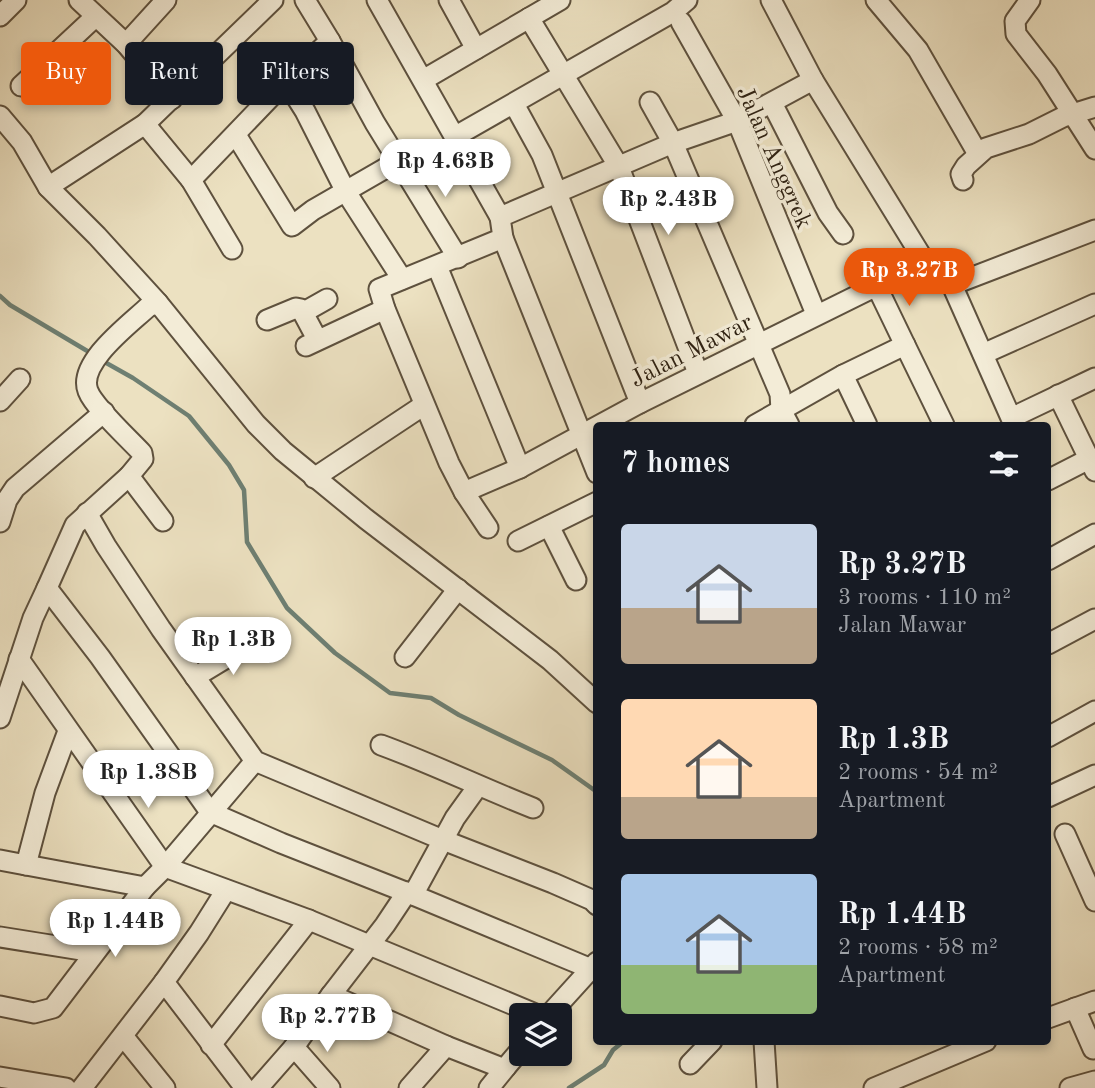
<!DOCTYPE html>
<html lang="en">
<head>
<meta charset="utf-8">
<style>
	:root { --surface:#171b24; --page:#242831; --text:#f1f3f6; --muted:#9ea1a6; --accent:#ea580c }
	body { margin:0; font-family:"Old Standard TT",serif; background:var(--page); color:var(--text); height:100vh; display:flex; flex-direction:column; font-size:26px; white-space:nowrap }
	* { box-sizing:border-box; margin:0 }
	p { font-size:23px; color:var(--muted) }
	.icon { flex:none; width:38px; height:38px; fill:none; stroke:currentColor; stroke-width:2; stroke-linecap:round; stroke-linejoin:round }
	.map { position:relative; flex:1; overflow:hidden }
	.drawer { position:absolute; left:593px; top:422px; width:458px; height:623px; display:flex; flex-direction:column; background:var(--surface); border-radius:7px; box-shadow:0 4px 10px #0003 }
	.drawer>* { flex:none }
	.banner { position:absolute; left:21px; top:42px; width:467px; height:63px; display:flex; gap:14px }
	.controls { position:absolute; left:509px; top:1003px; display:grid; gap:14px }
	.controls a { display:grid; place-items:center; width:63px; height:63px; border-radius:7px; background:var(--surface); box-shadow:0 4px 10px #0003; font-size:35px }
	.price { position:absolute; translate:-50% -60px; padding:0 16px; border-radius:24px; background:#fff; color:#222; font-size:23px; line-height:46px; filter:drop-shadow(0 2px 4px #0008) }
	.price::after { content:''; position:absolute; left:50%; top:42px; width:21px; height:16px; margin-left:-10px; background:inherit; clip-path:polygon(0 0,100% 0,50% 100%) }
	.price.active { background:var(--accent); color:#fff }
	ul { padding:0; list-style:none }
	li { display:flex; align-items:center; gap:21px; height:175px; padding:0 28px }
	li span { display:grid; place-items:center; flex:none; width:196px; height:140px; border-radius:7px; color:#555 }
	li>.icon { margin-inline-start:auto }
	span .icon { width:84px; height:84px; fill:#fffc; stroke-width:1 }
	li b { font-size:30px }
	h2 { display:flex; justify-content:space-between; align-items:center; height:84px; padding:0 28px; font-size:30px }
	.pill { padding:0 24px; border-radius:7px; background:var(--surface); box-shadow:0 4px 10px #0003; font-size:24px; line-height:63px }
	.pill.active { background:var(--accent); color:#fff }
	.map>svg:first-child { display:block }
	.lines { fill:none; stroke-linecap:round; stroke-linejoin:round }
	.stream { stroke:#6e7f72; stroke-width:4.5 }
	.minor-casing { stroke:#5e513e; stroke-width:23 }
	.minor { stroke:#f3ecd7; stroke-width:19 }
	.labels { text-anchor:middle; stroke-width:7; stroke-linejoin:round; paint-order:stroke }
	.street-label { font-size:24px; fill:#2e2112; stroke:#f3ecd7 }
</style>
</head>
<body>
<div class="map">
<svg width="1095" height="1088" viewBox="0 0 1095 1088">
	<rect width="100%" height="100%" fill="#ece1c1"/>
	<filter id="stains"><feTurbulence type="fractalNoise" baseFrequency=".00286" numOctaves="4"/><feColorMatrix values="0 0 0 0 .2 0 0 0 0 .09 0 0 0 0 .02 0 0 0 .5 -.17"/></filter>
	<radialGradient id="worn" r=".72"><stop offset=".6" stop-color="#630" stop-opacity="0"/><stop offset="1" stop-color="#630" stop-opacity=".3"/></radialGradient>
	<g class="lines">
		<!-- stream -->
		<g class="stream">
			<polyline points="0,296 10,305 94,355"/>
			<polyline points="101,360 133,378 189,416 229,465 244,490 247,542 287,608 335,653 390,693 431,698 459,715 552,760 597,792"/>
			<polyline points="569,1088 604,1065 613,1050 624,1041"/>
		</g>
		<!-- minor casing -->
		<g class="minor-casing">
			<g id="minor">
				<polyline points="79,0 126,44 172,99"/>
				<polyline points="305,0 330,41 375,123 458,258"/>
				<polyline points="377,0 500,217"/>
				<polyline points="449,0 476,49"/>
				<polyline points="771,0 813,80"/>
				<polyline points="876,0 918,50 978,154"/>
				<polyline points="1030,0 1015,21 1016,34 1047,74 1095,149"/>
				<polyline points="0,16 16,0"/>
				<polyline points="529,18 619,167 698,373"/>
				<polyline points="681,22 737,121 816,314"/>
				<polyline points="126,44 166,0"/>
				<polyline points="423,80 560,0"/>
				<polyline points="286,81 305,111 346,192 402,279"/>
				<polyline points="21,86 95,17"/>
				<polyline points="650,102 673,143 780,394 781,410 789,425"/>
				<polyline points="772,103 828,213 843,234"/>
				<polyline points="514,104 542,155 640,403"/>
				<polyline points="0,116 22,142 48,187 97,236 158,303 256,424 283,451 366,519 550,660 597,703"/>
				<polyline points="145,124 191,180 232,249"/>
				<polyline points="236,135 292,226 313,210 398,161"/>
				<polyline points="456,136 673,12 687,0"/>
				<polyline points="191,180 286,81 330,41"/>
				<polyline points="963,180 961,174 966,166 986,148 1029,134 1063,117 1095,107"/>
				<polyline points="48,187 145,124 273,0"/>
				<polyline points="503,238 597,473"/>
				<polyline points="437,266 520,468"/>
				<polyline points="952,285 1011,418 1095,378"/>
				<polyline points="877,287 905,345"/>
				<path d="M158,303L148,307C130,324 77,363 88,391C94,407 129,439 142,453L143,459L129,476L75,525L47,588L100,657L210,812L281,843L413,895L589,968"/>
				<polyline points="304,312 327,299"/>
				<polyline points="267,320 296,308 301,309 317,339"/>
				<polyline points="306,346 385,309"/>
				<polyline points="983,354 1095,304"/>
				<polyline points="843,375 867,425"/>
				<polyline points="1058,395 1095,471"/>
				<polyline points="0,401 20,379"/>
				<polyline points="755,425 843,375 905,345 944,425"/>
				<polyline points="129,476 163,521"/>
				<polyline points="314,478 424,405"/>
				<polyline points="1048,480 1089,459"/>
				<polyline points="464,492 520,468 640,403 925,262 941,269 952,285 1095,230"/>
				<polyline points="87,513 106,546 161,629 255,761 443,840 553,883 592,900 597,905"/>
				<polyline points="0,522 7,500 15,488 104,412"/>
				<polyline points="549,526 576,580"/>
				<polyline points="488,528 464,492 449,463 385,309 379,289 503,238 500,217 673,143 737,121 813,80 925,262"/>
				<polyline points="518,541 597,502"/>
				<polyline points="1048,560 1095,534"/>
				<polyline points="1048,644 1095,619"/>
				<polyline points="405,657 458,589"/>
				<polyline points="19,659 165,867 309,920 538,1015"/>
				<polyline points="195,677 251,643"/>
				<polyline points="0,718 33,618 47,588"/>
				<polyline points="1048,737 1095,711"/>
				<path d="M381,745C433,764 482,788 533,808"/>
				<polyline points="1048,797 1095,775"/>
				<polyline points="1065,834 1095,901"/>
				<polyline points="0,860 26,865 45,793 68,731"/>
				<polyline points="26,865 145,887 165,867 255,761"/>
				<polyline points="226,890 199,933 164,982 245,1088"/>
				<polyline points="413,895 455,818 478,786"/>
				<polyline points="0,937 94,952"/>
				<polyline points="331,995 446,1046 409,1088"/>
				<polyline points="0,1006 34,1013 53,1008 145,887"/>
				<polyline points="1075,1008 1093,1049"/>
				<polyline points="549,1015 597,962"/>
				<polyline points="1048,1018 1095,1001"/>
				<polyline points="123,1036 165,1088"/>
				<polyline points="764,1041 767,1088"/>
				<polyline points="211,1045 309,920"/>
				<polyline points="446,1046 502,1068 506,1067 522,1048"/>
				<polyline points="294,1047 330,1088"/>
				<polyline points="690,1064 712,1041"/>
				<polyline points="0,1077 66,1088"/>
				<polyline points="82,1088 164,982"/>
				<polyline points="258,1088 294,1047 331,995 385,925 407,892"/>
				<polyline points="489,1088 506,1067"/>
				<polyline points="874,1088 986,1041"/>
				<polyline points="1070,1088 1095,1081"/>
			</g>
		</g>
		<!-- minor -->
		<use href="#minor" class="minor"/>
	</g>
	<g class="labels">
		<!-- street labels -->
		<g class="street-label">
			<text transform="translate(775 157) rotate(66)" y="8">Jalan Anggrek</text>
			<text transform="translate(691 350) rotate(-27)" y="8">Jalan Mawar</text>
		</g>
	</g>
	<rect width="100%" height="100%" filter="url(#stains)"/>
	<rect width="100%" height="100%" fill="url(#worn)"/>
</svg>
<div class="controls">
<a><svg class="icon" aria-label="layers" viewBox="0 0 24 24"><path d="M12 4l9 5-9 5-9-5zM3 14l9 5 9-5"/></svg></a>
</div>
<b class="price" style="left:445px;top:199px">Rp 4.63B</b>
<b class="price" style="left:668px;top:237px">Rp 2.43B</b>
<b class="price active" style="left:909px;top:308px">Rp 3.27B</b>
<b class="price" style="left:233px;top:677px">Rp 1.3B</b>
<b class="price" style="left:148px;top:810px">Rp 1.38B</b>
<b class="price" style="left:115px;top:959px">Rp 1.44B</b>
<b class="price" style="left:327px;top:1054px">Rp 2.77B</b>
<div class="banner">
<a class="pill active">Buy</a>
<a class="pill">Rent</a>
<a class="pill">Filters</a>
</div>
<section class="drawer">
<h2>7 homes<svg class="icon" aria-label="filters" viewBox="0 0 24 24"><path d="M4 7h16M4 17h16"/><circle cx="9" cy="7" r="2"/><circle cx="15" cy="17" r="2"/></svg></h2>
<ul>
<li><span style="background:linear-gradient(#c9d6e8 60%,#b9a48a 0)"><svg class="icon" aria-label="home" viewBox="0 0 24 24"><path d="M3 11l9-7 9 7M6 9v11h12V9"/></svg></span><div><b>Rp 3.27B</b><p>3 rooms · 110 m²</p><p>Jalan Mawar</p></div></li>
<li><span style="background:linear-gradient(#ffd9b3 70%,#b9a48a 0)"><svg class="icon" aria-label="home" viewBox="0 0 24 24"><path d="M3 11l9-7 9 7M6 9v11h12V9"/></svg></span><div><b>Rp 1.3B</b><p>2 rooms · 54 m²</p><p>Apartment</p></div></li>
<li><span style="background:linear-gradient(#a9c7e8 65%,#8fb573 0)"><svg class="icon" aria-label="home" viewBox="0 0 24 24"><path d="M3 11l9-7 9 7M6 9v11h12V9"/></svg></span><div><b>Rp 1.44B</b><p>2 rooms · 58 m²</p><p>Apartment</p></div></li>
</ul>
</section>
</div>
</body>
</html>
